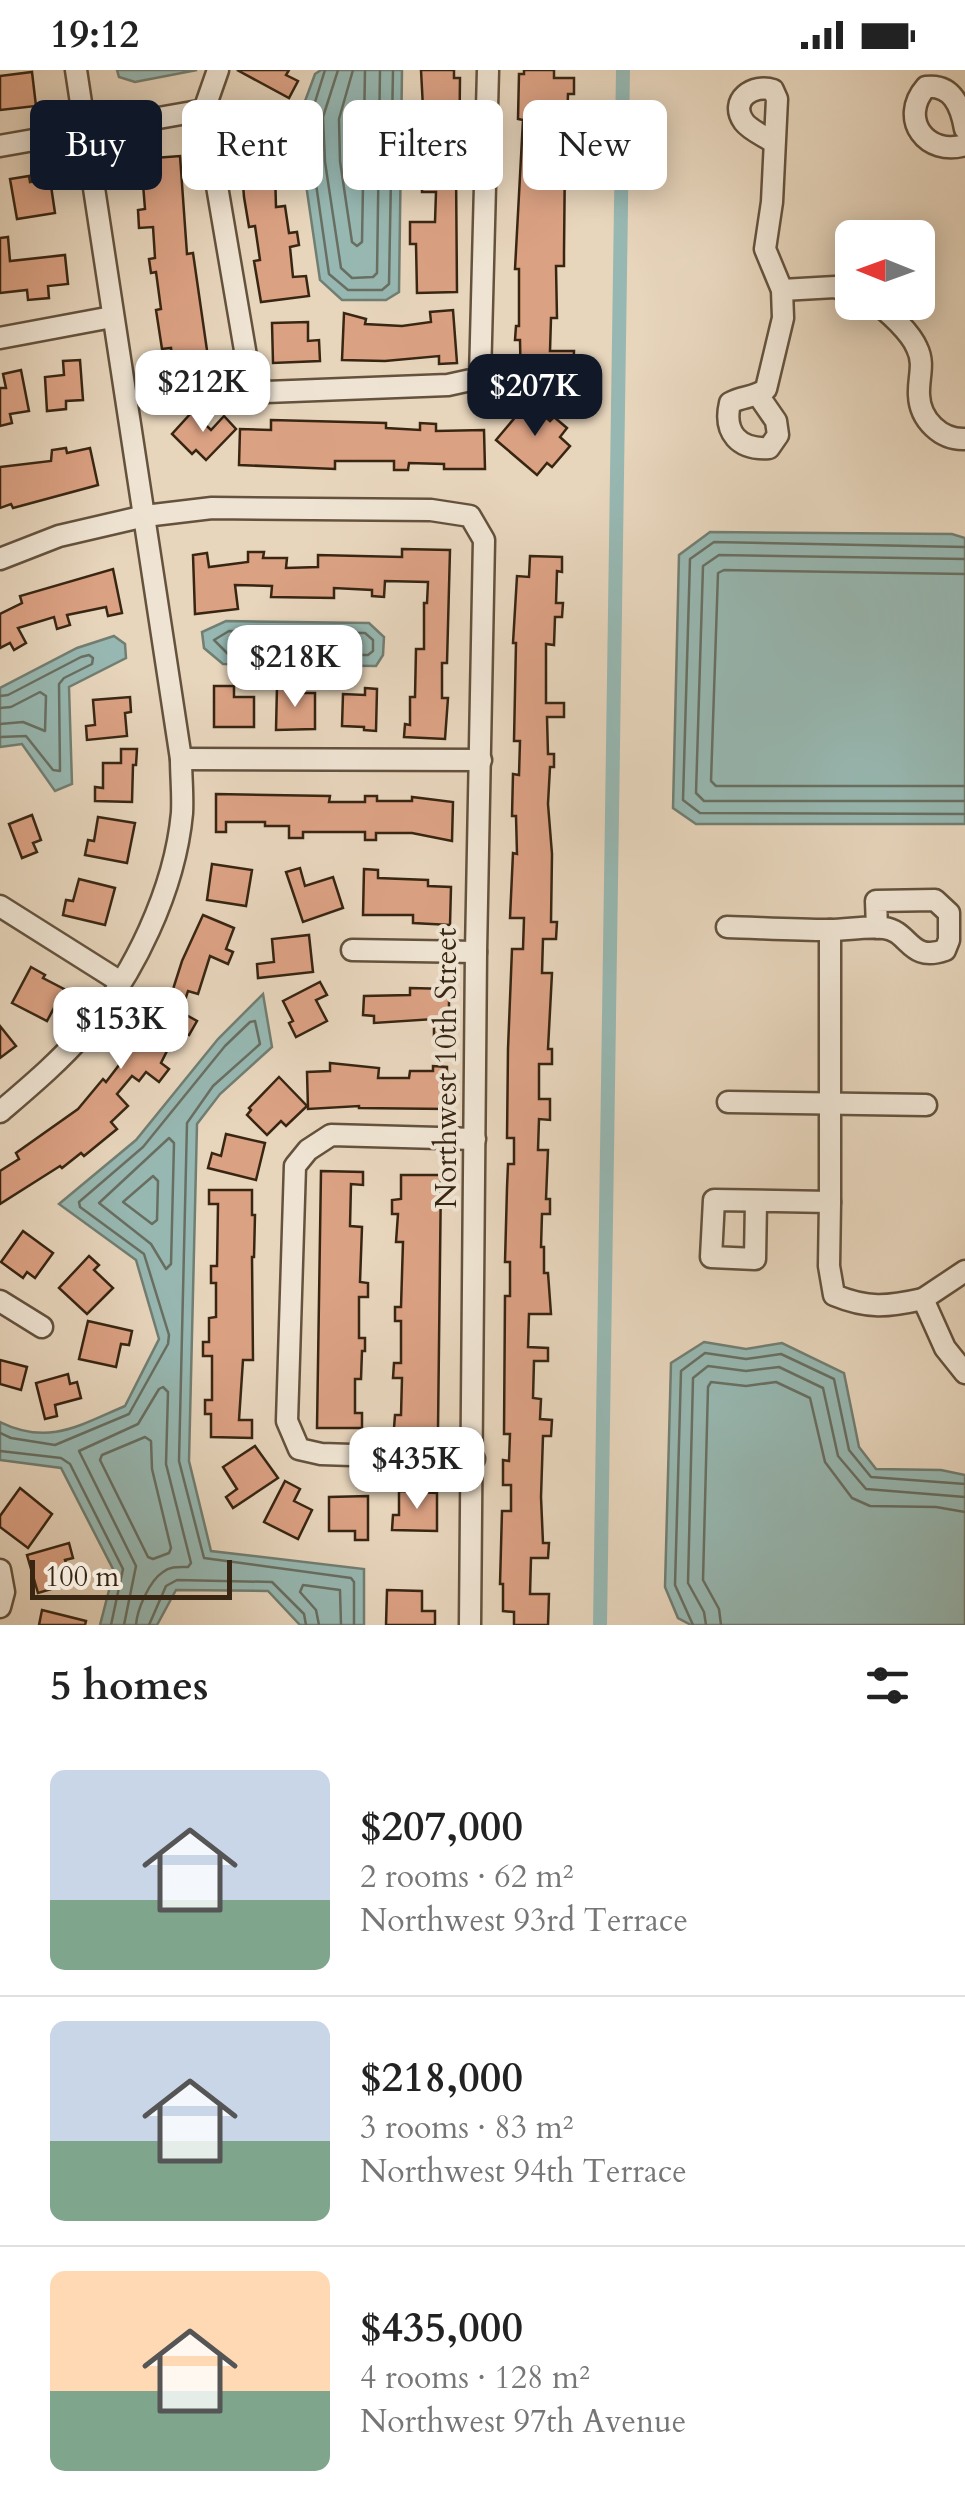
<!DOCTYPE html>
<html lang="en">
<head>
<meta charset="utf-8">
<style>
	:root { --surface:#fff; --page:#f2f2f2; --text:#222; --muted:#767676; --line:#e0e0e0; --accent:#111827 }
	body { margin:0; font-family:Cardo,serif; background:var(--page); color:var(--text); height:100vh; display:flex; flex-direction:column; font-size:38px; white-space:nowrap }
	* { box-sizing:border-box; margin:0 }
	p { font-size:32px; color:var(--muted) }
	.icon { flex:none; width:55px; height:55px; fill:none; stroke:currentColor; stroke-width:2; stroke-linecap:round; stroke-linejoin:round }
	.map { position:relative; height:1555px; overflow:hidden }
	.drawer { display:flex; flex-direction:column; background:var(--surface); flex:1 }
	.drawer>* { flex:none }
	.banner { position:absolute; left:30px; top:30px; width:905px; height:90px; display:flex; gap:20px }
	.needle { width:65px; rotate:271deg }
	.fabs { position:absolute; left:835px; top:150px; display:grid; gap:20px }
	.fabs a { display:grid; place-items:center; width:100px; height:100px; border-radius:15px; background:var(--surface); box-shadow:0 5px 25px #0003; font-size:50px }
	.scale { position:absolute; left:30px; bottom:25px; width:202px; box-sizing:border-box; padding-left:10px; border:5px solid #382613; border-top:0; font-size:28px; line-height:35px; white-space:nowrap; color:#382613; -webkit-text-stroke:8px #efe4d3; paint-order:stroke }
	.price { position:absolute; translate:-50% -85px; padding:0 22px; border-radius:20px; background:#fff; color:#222; font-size:32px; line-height:65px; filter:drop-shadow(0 2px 5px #0008) }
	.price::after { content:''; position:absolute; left:50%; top:60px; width:30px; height:22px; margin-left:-15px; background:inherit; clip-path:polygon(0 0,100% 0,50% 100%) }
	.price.selected { background:var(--accent); color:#fff }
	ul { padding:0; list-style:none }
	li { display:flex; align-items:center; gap:30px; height:250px; padding:0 50px }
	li+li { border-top:2px solid var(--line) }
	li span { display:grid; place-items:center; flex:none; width:280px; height:200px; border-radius:15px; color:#555 }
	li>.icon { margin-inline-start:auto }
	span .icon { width:120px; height:120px; fill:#fffc; stroke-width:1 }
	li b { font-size:42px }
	h2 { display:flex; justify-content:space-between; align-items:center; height:120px; padding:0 50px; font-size:42px }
	.chip { padding:0 35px; border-radius:15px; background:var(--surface); box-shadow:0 5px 25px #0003; font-size:35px; line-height:90px }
	.chip.selected { background:var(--accent); color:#fff }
	.status { display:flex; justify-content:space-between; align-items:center; height:70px; padding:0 50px; background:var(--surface); direction:ltr }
	.status svg { height:28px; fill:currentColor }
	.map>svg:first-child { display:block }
	.water { fill:#97b8b2; stroke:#717e72; stroke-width:2.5 }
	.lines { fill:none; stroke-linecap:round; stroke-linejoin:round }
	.shore { stroke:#686f62; stroke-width:2.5 }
	.canal { stroke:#97b8b2; stroke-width:14 }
	.building { fill:#dba183; stroke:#382613; stroke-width:2.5 }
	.minor-casing { stroke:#64523d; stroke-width:25 }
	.minor { stroke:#efe4d3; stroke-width:20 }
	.labels { text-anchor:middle; stroke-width:8; stroke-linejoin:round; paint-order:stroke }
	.street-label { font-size:30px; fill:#382613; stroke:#efe4d3 }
</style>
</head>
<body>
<div class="status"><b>19:12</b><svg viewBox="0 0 49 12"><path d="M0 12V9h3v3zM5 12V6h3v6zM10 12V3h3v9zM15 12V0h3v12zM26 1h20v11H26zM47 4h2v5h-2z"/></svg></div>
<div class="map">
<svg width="965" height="1555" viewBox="0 0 965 1555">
	<rect width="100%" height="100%" fill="#e7d5bc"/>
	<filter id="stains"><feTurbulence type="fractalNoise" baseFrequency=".002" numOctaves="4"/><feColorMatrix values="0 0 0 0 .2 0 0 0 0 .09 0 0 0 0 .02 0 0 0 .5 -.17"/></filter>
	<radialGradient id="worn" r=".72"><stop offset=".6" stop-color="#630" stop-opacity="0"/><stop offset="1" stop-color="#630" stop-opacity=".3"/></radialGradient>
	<!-- water -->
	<g class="water">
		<polygon points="117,0 197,0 135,12 119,7"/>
		<polygon points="321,0 402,0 399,222 386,230 342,230 320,210 303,94 301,42 315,4"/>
		<polygon points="710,462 952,464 965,468 965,754 696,754 673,738 679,485"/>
		<polygon points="226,551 369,553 384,567 383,585 376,596 223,594 204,578 202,562"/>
		<polygon points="114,566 125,574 126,588 69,617 72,714 55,721 22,674 0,677 0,618 77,578"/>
		<path d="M263,924L272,977L220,1024L197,1054L189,1391L211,1481L364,1499V1555H300L268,1521L176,1520L157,1555H100L114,1501L61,1398L0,1390V1352C49,1376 80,1355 125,1336L159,1269L136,1190L59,1134L136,1070L218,969Z"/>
		<polygon points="704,1272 746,1279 782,1273 844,1303 859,1377 876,1399 941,1400 965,1405 965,1555 691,1555 678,1548 665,1517 671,1293"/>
	</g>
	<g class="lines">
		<!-- shore -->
		<g class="shore">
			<polyline points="325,0 311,45 313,93 329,204 348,220 382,220 389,214 393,0"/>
			<polyline points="338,0 323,47 325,92 341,198 352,208 373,207 377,203 380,0"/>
			<polyline points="353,0 339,49 340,91 352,172 357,176 362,172 365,0"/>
			<polyline points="965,477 714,472 690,489 683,730 700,743 965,744"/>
			<polyline points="965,489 719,485 703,496 696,723 704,731 965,731"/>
			<polyline points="965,504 724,500 718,503 711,711 716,716 965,716"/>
			<polygon points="229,561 365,563 373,570 373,581 368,585 228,584 214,570"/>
			<polyline points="0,626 8,625 81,587 89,585 93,588 92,594 64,608 59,614 60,701 53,700 26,666 0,667"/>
			<polyline points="0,638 11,637 40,622 46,626 45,661 23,652 0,654"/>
			<polygon points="169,1068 174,1073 171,1194 166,1199 151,1174 99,1133"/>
			<polygon points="153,1106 158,1111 157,1150 152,1154 123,1132"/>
			<polyline points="0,1363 11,1368 55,1375 129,1344 168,1274 169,1265 144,1184 80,1137 79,1132 143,1077 225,976 250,952 255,951 260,974 213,1016 187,1053 179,1391 204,1488 351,1508 354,1512 354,1555"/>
			<polygon points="145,1367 151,1371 152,1399 171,1478 169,1483 153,1489 148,1487 100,1390 102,1385"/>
			<polyline points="0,1381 61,1388 70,1394 123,1499 111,1555"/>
			<path d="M124,1555L136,1496L79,1381L138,1354L159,1319L163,1317L168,1322L166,1394L191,1493L188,1497C179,1497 170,1496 163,1502C149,1511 137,1540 136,1555"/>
			<polyline points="149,1555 166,1516 177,1510 272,1512 304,1544 306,1555"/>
			<polyline points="319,1555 316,1540 300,1522 303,1515 340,1520 341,1555"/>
			<polyline points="693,1555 675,1515 681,1301 705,1283 746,1289 781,1284 834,1309 849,1380 871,1407 965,1414"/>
			<polyline points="706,1555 704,1542 688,1513 693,1308 708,1296 746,1301 779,1297 823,1318 838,1386 866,1419 965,1427"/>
			<polyline points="721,1555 719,1539 703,1510 708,1317 711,1312 746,1316 776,1312 810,1328 825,1392 852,1428 870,1436 936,1437 965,1442"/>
		</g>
		<!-- canal -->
		<polyline class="canal" points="600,1555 623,0"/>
	</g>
	<!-- building -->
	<g class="building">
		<polygon points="237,0 289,0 286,5 298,11 289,28"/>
		<polygon points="421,0 454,0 454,8 460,8 459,99 456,99 457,222 417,223 416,174 410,174 410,152 435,152 436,122 422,122 422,98 411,99 410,57 424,57"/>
		<polygon points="524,0 554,0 554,8 574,8 574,24 568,24 567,53 556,53 555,83 565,84 564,182 564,196 556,196 557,248 551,248 550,281 574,281 573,304 548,303 547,322 521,321 520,270 515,270 516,256 519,256 519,199 515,199 523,50 518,49 519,4 524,4"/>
		<polygon points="32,2 36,36 0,40 0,6"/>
		<polygon points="278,37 278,59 287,59 289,100 275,101 276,137 285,136 289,163 297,162 299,175 290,177 293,207 306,206 309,226 261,232 254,191 260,190 255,156 249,157 244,127 237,38"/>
		<polygon points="180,86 187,184 193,183 213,322 168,327 167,311 174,311 171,278 162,279 156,240 161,239 156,202 151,203 149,189 155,188 153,157 139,158 138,140 145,139 141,89"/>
		<polygon points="29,106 30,112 50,109 55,143 17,149 10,109"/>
		<polygon points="8,167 10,191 65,185 68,214 48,216 49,228 28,230 27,220 0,223 0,168"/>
		<polygon points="453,240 457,293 439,294 439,286 385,291 342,290 344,243 366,249 365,254 402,256 431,252 430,242"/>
		<polygon points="308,252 308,271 319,270 320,291 273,293 272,253"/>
		<polygon points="80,290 83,330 66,331 66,339 47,341 45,307 64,305 63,291"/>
		<polygon points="21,300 29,341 10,344 12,353 0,356 0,318 6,318 3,304"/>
		<polygon points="528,332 550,351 554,347 567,358 560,367 570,376 552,397 547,393 537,405 496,370"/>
		<polygon points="192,342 211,360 224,346 236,359 206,390 196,380 192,384 172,364"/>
		<polygon points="271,350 386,353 386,358 420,360 420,353 436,354 436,361 484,360 485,399 444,399 444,394 409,393 408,400 394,400 394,391 335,391 335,399 239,395 240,359 271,360"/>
		<polygon points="66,378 67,383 90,378 98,415 13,438 11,434 0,438 0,397 51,391 52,380"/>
		<polygon points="402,479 450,480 447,593 442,593 442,628 448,628 445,669 404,667 405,654 410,655 410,627 415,627 416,579 424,579 424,533 427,533 428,512 385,511 384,527 372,526 372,520 334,518 334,528 271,527 272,516 235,515 238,539 195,544 193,485 207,483 209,497 248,492 248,482 264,482 263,488 287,488 286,498 318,497 318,485 402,487"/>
		<polygon points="530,486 562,487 562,502 557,501 556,533 563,533 562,547 555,547 554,575 546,574 546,633 564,633 564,647 547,647 548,684 554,684 554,697 550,697 548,734 552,784 551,852 557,852 556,869 543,869 542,903 552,903 548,979 552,979 552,994 539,994 539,1029 550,1029 550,1050 539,1049 538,1080 548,1080 546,1129 550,1129 550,1144 542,1144 541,1177 544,1177 544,1203 548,1203 551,1244 529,1244 528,1277 548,1278 548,1291 534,1291 533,1328 541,1329 540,1349 552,1350 551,1366 543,1366 541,1427 543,1473 549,1473 548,1488 531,1488 530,1524 549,1524 548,1555 514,1555 514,1542 503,1541 503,1514 500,1514 502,1441 511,1441 511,1415 503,1415 503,1390 509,1391 510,1364 504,1364 505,1226 510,1226 510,1192 505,1192 507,1118 508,1094 514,1094 514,1068 507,1068 508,979 512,879 523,879 524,848 510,848 513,783 517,784 516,746 512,746 513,704 519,705 520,671 514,671 516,573 513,573 517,506 529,507"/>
		<polygon points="113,499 122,543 108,546 106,537 67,545 70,555 57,559 54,547 18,558 26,573 14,580 10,573 0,578 0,544 22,533 20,526"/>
		<polygon points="214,616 234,616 234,627 254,627 254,657 214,657"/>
		<polygon points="277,616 292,616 292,623 315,623 315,659 276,660"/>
		<polygon points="365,618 377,619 376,661 364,660 364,657 342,656 343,624 365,625"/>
		<polygon points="130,627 131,642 125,643 127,666 87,670 86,656 95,655 93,630"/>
		<polygon points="121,679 137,679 136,695 133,695 132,732 95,731 95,717 103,718 103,693 121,693"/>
		<polygon points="216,724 330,726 329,732 365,732 365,726 377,726 377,731 412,731 412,727 453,732 452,771 412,763 376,763 376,770 365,770 365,762 303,762 303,768 289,768 289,756 265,756 265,752 226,752 226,762 216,762"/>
		<polygon points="32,745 41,770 33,773 37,782 22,788 9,754"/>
		<polygon points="98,747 135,753 127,793 85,785 88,770 94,771"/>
		<polygon points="212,794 252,800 246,836 207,830"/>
		<polygon points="300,798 305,816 333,807 343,838 303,852 286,802"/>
		<polygon points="364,799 378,800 378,808 428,810 428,816 451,817 450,855 413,853 413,845 363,845"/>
		<polygon points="79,809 115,818 105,855 63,845 66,830 73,831"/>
		<polygon points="203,845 234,858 226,879 233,882 228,894 210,886 198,924 188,921 181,942 197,951 189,965 178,959 161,993 169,999 159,1012 146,1002 139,1011 132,1006 117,1024 128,1036 111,1052 117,1059 84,1086 81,1083 62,1098 60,1096 0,1134 0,1101 19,1089 16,1083 78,1039 103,1009 106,1012 142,965 148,950 151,952 162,932 168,935 182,891"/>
		<polygon points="309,865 313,902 258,908 257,894 274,892 272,869"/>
		<polygon points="31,897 45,905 43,908 64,919 47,951 12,933"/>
		<polygon points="320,912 327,925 316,930 327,951 296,967 289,953 293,951 283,931"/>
		<polygon points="410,918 449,919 449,966 434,966 434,949 374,953 374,946 363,945 364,926 410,925"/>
		<polygon points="0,956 16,976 0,988"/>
		<polygon points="330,993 379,998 378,1008 409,1008 410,1001 433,1001 433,996 447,997 447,1039 359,1038 359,1036 308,1039 307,1002 330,1001"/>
		<polygon points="279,1007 307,1036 286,1056 281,1051 267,1065 247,1045 251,1040 249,1038"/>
		<polygon points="226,1064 265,1073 256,1110 208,1098 212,1083 221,1086"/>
		<polygon points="321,1101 363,1102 363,1115 351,1114 350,1156 362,1157 360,1212 368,1213 368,1227 359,1227 359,1268 365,1268 365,1281 362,1281 361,1309 355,1309 355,1343 362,1343 362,1358 317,1358"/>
		<polygon points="401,1105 441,1105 438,1360 394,1358 395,1345 401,1345 402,1308 393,1308 394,1293 401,1293 401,1251 395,1251 395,1237 401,1237 403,1172 396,1172 398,1144 392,1144 392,1130 401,1129"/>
		<polygon points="209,1120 252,1120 252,1145 255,1145 254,1187 252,1187 253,1290 243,1290 239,1350 252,1350 252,1368 211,1367 211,1344 205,1344 205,1330 212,1330 212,1286 203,1286 203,1272 209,1272 209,1248 216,1247 216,1213 211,1213 211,1196 217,1196 218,1134 209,1134"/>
		<polygon points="23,1161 53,1183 35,1208 27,1202 23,1208 1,1192"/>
		<polygon points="89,1186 99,1195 94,1200 113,1218 87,1244 59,1218"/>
		<polygon points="88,1251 132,1261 129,1275 121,1274 116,1297 79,1289"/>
		<polygon points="0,1290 27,1297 21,1320 0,1314"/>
		<polygon points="68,1304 70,1314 77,1312 81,1328 55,1335 57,1346 45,1349 36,1313"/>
		<polygon points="255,1376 278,1408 233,1438 226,1427 237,1419 223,1397"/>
		<polygon points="285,1411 300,1419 294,1431 312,1440 298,1469 264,1452"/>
		<polygon points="20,1418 52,1444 28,1478 0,1457 0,1446"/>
		<polygon points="399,1421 437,1423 437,1461 392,1460 393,1445 399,1445"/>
		<polygon points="368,1426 368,1470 355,1470 355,1461 329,1461 329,1427"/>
		<polygon points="69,1473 73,1488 65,1490 72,1513 38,1523 27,1485"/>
		<polygon points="387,1520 422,1521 422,1541 435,1541 435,1555 386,1555"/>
		<polygon points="42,1540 86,1551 85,1555 39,1555"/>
	</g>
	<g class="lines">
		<!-- minor casing -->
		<g class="minor-casing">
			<g id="minor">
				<polyline points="218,0 204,40 246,286 252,308 266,322 448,315 480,308 488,0"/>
				<path d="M965,59C961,36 952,14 926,17C898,49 927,87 965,75"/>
				<polyline points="0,76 204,40"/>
				<polyline points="782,220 835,217 852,223"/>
				<path d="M874,232C887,240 911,263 917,278C925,294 918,308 919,325C920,350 941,370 965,369"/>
				<polyline points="0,268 112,247"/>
				<path d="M758,325L776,351L778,365L769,378C739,380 723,363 730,333C742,326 755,328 766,319L783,248L782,220L765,179L772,132L777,29L773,20C754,13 728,30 744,52C750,60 764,66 773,72"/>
				<polyline points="0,489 59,466 145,446 212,438 431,440 470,446 484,470 476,882 470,1555"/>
				<polyline points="181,689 481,690"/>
				<polyline points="0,836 119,911"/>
				<path d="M727,857C761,858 795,860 829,860C847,860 866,856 884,858C910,861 909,893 945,880L949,870V843L935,830L876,831L877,858"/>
				<polyline points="352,880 476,882"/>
				<polyline points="728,1032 926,1035"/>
				<path d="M0,1042C29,1017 59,992 84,963C134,906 175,819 182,743C183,725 181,706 181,689L76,0"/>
				<polyline points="756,1131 755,1189 711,1187 714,1130 830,1132 830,860"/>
				<path d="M830,1132L829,1196L834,1225C868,1239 887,1237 923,1229L945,1278L965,1303"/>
				<polyline points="923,1229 965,1201"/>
				<polyline points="0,1231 42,1257"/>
				<polyline points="474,1389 321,1384 299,1379 287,1351 295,1096 308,1080 331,1065 475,1069"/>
				<polyline points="0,1500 4,1522 0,1537"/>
			</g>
		</g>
		<!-- minor -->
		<use href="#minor" class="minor"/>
	</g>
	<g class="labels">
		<!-- street labels -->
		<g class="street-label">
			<text transform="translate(446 998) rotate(-90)" y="10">Northwest 10th Street</text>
		</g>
	</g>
	<rect width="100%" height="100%" filter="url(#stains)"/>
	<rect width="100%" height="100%" fill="url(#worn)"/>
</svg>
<div class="fabs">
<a><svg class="needle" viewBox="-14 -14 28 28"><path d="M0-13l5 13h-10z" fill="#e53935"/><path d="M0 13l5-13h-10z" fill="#767676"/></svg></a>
</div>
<div class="scale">100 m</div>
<b class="price" style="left:203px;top:365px">$212K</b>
<b class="price selected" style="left:535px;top:369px">$207K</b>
<b class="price" style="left:295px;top:640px">$218K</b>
<b class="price" style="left:121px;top:1002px">$153K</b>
<b class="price" style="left:417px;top:1442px">$435K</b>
<div class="banner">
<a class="chip selected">Buy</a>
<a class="chip">Rent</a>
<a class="chip">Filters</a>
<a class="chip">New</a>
</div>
</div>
<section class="drawer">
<h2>5 homes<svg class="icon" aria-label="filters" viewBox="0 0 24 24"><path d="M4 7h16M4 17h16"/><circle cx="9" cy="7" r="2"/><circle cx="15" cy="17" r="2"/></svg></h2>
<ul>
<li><span style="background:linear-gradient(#c9d6e8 65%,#7fa58c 0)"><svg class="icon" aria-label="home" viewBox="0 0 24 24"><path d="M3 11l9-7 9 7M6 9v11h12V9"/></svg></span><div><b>$207,000</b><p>2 rooms · 62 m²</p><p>Northwest 93rd Terrace</p></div></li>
<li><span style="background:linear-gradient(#c9d6e8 60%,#7fa58c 0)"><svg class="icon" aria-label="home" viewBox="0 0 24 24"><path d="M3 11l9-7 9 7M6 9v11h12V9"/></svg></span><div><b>$218,000</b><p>3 rooms · 83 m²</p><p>Northwest 94th Terrace</p></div></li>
<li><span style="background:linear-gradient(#ffd9b3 60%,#7fa58c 0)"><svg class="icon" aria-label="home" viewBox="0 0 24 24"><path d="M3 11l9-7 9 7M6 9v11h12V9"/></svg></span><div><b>$435,000</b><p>4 rooms · 128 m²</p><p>Northwest 97th Avenue</p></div></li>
</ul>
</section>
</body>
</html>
